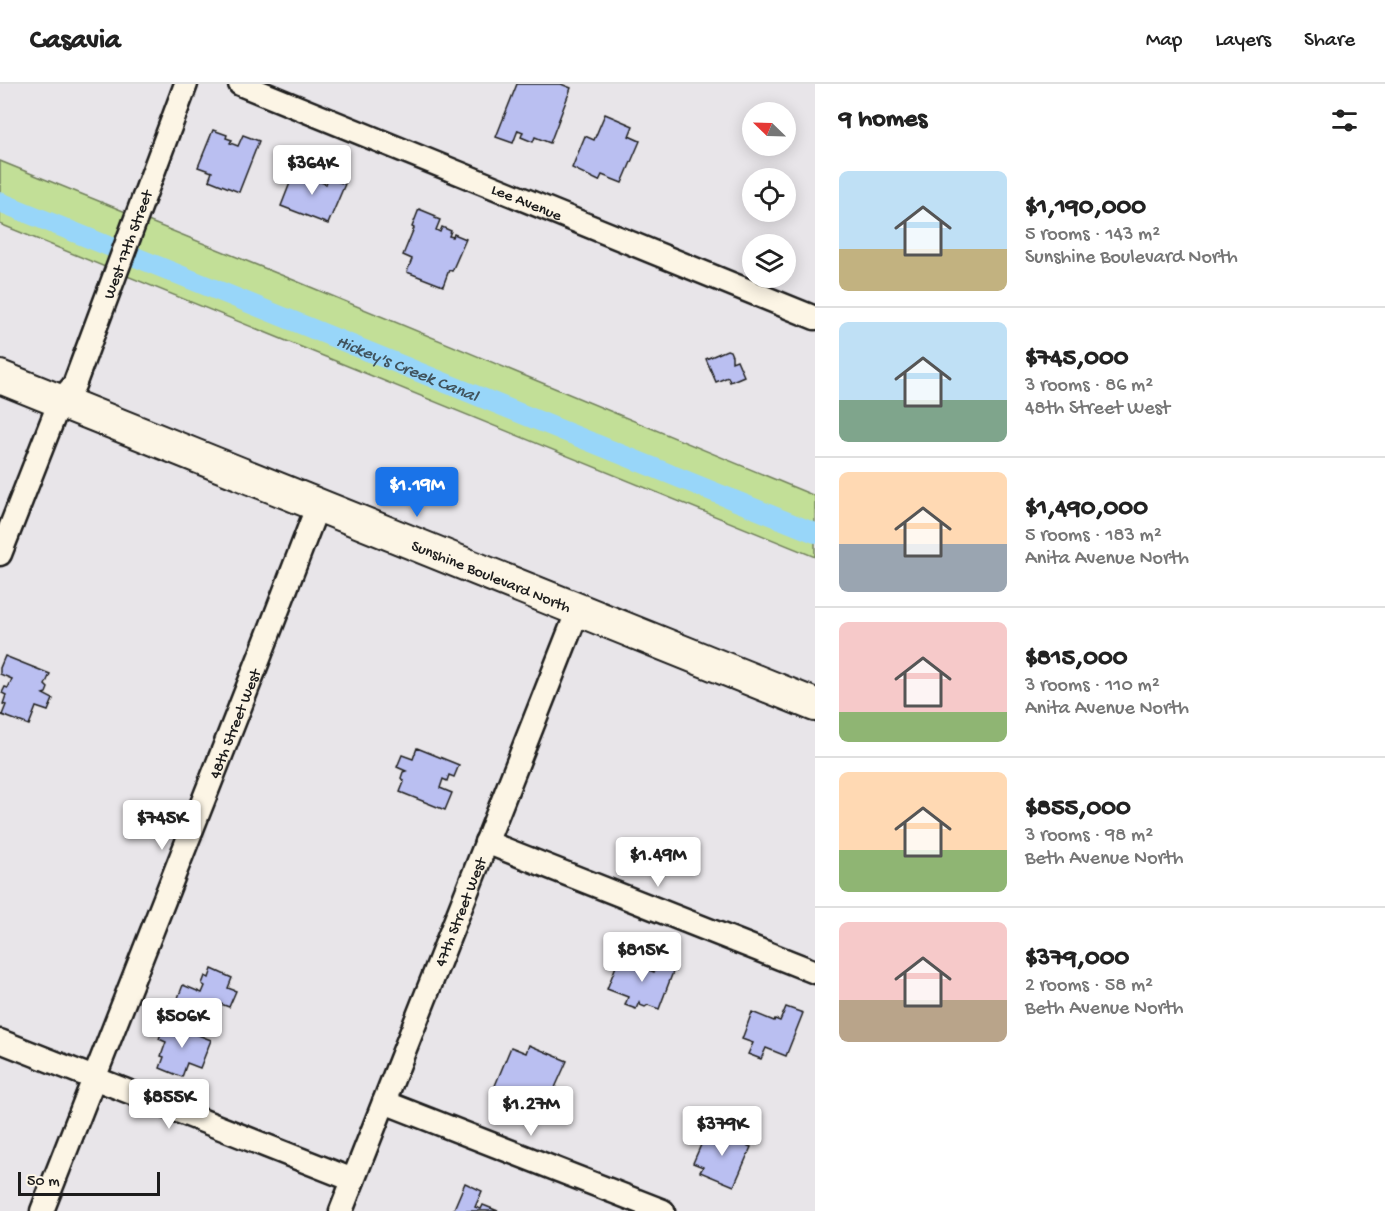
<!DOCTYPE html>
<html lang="en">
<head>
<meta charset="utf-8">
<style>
	:root { --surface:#fff; --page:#f6f6f6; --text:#222; --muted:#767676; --line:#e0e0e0; --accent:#1a73e8 }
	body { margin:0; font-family:"Gochi Hand",sans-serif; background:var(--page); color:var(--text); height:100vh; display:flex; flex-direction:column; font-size:22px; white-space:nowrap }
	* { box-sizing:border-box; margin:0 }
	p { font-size:20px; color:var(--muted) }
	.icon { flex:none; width:33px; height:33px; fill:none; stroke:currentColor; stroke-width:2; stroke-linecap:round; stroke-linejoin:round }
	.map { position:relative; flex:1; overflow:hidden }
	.side { display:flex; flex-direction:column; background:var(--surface); width:570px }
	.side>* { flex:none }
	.needle { width:39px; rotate:293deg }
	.tools { position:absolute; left:742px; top:18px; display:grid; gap:12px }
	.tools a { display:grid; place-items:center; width:54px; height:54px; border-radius:50%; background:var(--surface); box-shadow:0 3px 15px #0003; font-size:30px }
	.scale { position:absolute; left:18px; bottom:15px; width:142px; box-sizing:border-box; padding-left:6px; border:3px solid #1c1c1c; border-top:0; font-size:16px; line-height:21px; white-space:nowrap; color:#1c1c1c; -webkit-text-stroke:4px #fcf5e5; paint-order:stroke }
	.price { position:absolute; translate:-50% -51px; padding:0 14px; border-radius:6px; background:#fff; color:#222; font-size:20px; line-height:39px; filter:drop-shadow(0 2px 3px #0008) }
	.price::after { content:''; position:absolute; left:50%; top:36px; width:18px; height:14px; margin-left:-9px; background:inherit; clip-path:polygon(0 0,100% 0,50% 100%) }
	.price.selected { background:var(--accent); color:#fff }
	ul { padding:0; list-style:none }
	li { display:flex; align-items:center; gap:18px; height:150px; padding:0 24px }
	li+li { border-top:2px solid var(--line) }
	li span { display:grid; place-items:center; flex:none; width:168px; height:120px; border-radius:9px; color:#555 }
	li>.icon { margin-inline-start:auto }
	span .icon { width:72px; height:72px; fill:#fffc; stroke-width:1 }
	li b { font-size:26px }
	h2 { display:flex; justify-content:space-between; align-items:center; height:72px; padding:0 24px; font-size:26px }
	header { display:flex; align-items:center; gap:36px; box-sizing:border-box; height:84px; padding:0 30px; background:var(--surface); border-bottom:2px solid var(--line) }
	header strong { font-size:28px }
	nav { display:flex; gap:33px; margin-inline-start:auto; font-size:21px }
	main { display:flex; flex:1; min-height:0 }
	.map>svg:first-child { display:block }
	.green { fill:#c2df97; stroke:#6f7e5a; stroke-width:1.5 }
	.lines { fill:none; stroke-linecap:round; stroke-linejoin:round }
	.canal { stroke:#98d6f9; stroke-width:20 }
	.building { fill:#babff1; stroke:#1c1c1c; stroke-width:1.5 }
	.street-casing { stroke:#1c1c1c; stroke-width:27 }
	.secondary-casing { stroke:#1c1c1c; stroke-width:36 }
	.street { stroke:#fcf5e5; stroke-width:22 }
	.secondary { stroke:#fcf5e5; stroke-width:32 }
	.labels { text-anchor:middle; stroke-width:6; stroke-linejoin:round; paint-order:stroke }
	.street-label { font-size:16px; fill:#1c1c1c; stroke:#fcf5e5 }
	.water-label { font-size:18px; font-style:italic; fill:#41545e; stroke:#fcf5e5 }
</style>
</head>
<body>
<header>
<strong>Casavia</strong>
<nav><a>Map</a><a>Layers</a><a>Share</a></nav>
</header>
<main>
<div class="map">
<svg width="815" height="1127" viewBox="0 0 815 1127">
	<rect width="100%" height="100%" fill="#e8e5e9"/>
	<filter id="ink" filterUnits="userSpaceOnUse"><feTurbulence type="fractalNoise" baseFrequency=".0167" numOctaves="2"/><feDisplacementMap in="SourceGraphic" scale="12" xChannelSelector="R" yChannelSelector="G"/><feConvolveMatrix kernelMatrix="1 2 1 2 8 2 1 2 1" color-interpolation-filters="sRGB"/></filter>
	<g filter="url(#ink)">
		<!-- green -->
		<polygon class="green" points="0,77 296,197 815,412 815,473 0,140"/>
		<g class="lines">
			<!-- canal -->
			<path class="canal" id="s1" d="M0,118L815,449"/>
		</g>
		<!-- building -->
		<g class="building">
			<polygon points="517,0 561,0 571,4 550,59 535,53 533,58 521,53 523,48 518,46 513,59 496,53"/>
			<polygon points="605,30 633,42 629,52 640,57 622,99 602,91 599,97 572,84 585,52 594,56"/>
			<polygon points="213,46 227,51 226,54 232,56 230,59 238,62 243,51 259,57 239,108 209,96 212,88 198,83"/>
			<polygon points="297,81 307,85 305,91 311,94 313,90 320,92 318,97 326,100 328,94 345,100 328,140 281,122"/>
			<polygon points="419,125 436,132 435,134 440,136 436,146 440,148 442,143 451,147 449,152 453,153 454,150 466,155 452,187 449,186 443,202 407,188 412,175 403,171 414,144 412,143"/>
			<polygon points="727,266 730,267 732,272 732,278 737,276 744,292 730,298 728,293 716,298 706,275"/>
			<polygon points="5,572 50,590 45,601 48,604 46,609 43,610 53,615 48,627 36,623 29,641 2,631 6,621 3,620 6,611 2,609 5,603 8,604 12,595 0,590 0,584"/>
			<polygon points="417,664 459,681 454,693 449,691 447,697 443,695 440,704 452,709 445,726 400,708 404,698 401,694 403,688 406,687 397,683 402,671 413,675"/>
			<polygon points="659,874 676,880 659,925 648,921 645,923 640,921 639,918 636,925 625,921 628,913 607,905 618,877 628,881 629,878 638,881 640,878 646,880 644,884 654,888"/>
			<polygon points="212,885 232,894 228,904 236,907 229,923 221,920 215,935 176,919 183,901 202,909 205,902 202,900 205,892 209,894"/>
			<polygon points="786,923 803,929 786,972 766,964 761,975 748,970 753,959 742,955 752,928 774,937 775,935 780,937"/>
			<polygon points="165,938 211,956 200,984 187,979 182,993 160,984 164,973 161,972 166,958 159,955"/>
			<polygon points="529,961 567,977 545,1026 526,1017 528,1013 512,1005 510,1011 494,1004 511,963 526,969"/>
			<polygon points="708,1045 751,1063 734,1102 700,1088 703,1083 693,1079"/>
			<polygon points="465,1099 482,1107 475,1123 481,1125 483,1121 498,1127 453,1127"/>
		</g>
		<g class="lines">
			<!-- street casing -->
			<g class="street-casing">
				<g id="street">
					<path id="s2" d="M240,0L815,234"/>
					<path id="s3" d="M0,470L60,317L74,301L186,0"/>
					<polyline points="486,758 815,888"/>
					<polyline points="0,957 353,1096"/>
					<polyline points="384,1018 663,1127"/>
					<path id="s4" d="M42,1127L260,572L318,421"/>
					<path id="s5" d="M341,1127L578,526"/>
				</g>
			</g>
			<!-- secondary casing -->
			<g class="secondary-casing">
				<g id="secondary">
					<path id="s6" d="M0,293L815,621"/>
				</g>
			</g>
			<!-- street -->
			<use href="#street" class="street"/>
			<!-- secondary -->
			<use href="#secondary" class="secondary"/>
		</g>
	</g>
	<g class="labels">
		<!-- street labels -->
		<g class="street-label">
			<text dy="6" stroke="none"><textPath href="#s2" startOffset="310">Lee Avenue</textPath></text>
			<text dy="6" stroke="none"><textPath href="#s3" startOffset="336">West 17th Street</textPath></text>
			<text dy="6" stroke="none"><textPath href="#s6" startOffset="530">Sunshine Boulevard North</textPath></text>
			<text dy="6" stroke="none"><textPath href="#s4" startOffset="524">48th Street West</textPath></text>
			<text dy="6" stroke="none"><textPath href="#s5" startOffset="322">47th Street West</textPath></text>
		</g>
		<!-- water labels -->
		<g class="water-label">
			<text dy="6" stroke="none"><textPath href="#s1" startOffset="440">Hickey's Creek Canal</textPath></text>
		</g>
	</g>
</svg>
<div class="tools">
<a><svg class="needle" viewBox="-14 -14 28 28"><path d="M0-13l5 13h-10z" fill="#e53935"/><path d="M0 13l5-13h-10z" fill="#767676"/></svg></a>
<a><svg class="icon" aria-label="locate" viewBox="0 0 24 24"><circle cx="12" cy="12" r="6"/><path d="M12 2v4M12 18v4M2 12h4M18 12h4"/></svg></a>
<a><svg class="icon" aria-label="layers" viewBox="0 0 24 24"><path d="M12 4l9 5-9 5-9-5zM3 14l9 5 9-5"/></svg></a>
</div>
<div class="scale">50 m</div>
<b class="price" style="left:312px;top:112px">$364K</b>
<b class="price selected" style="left:417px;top:434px">$1.19M</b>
<b class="price" style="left:162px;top:767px">$745K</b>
<b class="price" style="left:658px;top:804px">$1.49M</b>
<b class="price" style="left:642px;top:899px">$815K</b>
<b class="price" style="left:182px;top:965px">$506K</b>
<b class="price" style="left:169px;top:1046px">$855K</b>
<b class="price" style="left:531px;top:1053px">$1.27M</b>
<b class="price" style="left:722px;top:1073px">$379K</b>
</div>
<section class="side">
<h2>9 homes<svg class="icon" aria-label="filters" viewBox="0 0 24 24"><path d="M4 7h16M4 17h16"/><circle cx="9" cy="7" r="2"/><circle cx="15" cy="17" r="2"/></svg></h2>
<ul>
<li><span style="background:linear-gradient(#bfe0f5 65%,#c2b280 0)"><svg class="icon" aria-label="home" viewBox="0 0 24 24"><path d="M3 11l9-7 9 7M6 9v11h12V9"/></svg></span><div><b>$1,190,000</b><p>5 rooms · 143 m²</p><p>Sunshine Boulevard North</p></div></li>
<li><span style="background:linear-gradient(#bfe0f5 65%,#7fa58c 0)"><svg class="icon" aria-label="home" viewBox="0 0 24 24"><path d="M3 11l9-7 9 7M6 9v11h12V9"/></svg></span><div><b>$745,000</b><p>3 rooms · 86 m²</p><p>48th Street West</p></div></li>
<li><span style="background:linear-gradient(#ffd9b3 60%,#9aa5b1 0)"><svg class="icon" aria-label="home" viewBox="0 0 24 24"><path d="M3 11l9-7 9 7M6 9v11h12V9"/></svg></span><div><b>$1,490,000</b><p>5 rooms · 183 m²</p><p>Anita Avenue North</p></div></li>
<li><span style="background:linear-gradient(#f6c9c9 75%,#8fb573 0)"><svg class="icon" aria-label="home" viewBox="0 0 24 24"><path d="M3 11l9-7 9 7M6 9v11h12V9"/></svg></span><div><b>$815,000</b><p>3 rooms · 110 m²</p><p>Anita Avenue North</p></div></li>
<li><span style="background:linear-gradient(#ffd9b3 65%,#8fb573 0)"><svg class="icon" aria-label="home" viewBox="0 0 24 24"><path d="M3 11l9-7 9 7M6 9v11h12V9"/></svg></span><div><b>$855,000</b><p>3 rooms · 98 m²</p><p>Beth Avenue North</p></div></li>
<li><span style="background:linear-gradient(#f6c9c9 65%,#b9a48a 0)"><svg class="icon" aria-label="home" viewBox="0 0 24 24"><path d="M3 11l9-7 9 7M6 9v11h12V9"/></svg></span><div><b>$379,000</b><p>2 rooms · 58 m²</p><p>Beth Avenue North</p></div></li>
</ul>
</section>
</main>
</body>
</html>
